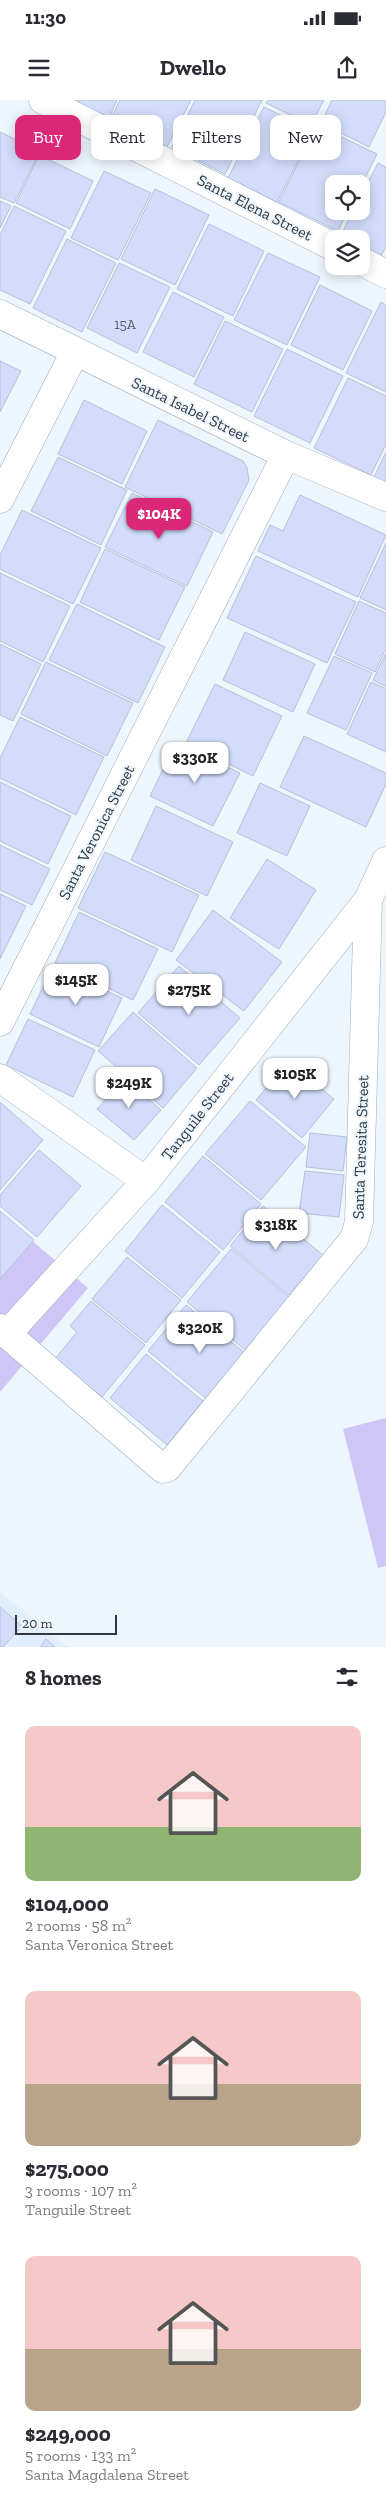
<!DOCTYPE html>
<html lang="en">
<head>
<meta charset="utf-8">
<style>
	:root { --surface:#fff; --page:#f7f7f7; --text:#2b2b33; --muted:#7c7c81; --accent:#db2777 }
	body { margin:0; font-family:"Zilla Slab",serif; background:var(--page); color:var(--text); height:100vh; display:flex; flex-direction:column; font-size:19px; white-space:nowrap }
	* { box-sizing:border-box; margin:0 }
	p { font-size:16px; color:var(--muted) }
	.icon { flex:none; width:28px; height:28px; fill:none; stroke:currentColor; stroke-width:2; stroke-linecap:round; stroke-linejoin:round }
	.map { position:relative; height:1547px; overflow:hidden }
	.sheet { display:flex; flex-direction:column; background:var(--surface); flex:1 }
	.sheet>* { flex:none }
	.guide { position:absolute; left:15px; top:15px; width:356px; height:45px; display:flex; gap:10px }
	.controls { position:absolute; left:325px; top:75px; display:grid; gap:10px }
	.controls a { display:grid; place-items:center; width:45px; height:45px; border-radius:10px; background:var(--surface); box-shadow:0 2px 12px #0003; font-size:25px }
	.scale { position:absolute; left:15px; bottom:12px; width:102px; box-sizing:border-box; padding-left:5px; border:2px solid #303840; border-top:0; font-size:14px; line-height:18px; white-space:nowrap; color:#303840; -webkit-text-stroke:4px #edf5fd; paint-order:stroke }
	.price { position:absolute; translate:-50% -42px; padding:0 11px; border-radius:10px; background:#fff; color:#222; font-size:16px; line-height:32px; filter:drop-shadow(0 1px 2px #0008) }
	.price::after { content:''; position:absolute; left:50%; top:30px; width:15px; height:11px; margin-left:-8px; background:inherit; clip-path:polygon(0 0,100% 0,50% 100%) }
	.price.on { background:var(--accent); color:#fff }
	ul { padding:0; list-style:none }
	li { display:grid; align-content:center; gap:10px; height:265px; padding:0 25px }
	li span { display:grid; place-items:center; height:155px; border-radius:10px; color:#555 }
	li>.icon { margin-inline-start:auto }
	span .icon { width:90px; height:90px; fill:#fffc; stroke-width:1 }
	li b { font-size:21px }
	h2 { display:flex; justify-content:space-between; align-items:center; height:60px; padding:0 25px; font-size:21px }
	.chip { padding:0 18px; border-radius:10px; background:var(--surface); box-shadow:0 2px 12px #0003; font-size:18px; line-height:45px }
	.chip.on { background:var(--accent); color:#fff }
	.status { display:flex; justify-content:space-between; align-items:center; height:35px; padding:0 25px; background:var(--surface); direction:ltr }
	.status svg { height:14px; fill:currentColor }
	header { display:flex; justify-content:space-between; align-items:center; height:65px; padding:0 25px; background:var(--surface); font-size:22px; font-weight:700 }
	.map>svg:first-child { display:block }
	.built { fill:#dfeffe }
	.green { fill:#cdc6f6 }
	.building { fill:#d3ddfb; stroke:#b8c0d8 }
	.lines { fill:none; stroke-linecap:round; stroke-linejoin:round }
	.minor-casing { stroke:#9cafc2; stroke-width:29 }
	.minor { stroke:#fff; stroke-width:28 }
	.labels { text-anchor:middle; stroke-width:4; stroke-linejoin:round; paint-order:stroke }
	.number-label { font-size:14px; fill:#59616f }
	.street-label { font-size:16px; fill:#303840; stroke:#edf5fd }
</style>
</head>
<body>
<div class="status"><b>11:30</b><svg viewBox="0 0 49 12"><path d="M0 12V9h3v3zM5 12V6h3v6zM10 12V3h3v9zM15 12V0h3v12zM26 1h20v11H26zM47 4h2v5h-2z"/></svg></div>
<header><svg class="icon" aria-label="menu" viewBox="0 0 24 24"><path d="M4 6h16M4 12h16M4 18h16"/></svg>Dwello<svg class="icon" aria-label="share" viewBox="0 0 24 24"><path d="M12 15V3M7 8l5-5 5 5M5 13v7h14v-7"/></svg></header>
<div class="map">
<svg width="386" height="1547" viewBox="0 0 386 1547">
	<rect width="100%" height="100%" fill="#edf5fd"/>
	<!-- built -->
	<polygon class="built" points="0,1492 68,1547 0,1547"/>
	<!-- green -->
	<g class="green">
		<polygon points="0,1114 88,1188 0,1292"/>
		<polygon points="386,1318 386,1466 378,1468 343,1329"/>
	</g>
	<!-- building -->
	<g class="building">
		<polygon points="68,0 117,0 108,20"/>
		<polygon points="120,0 191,0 167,47 111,18"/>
		<polygon points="195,0 262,0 225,74 172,47"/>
		<polygon points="268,0 324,0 311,25 266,3"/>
		<polygon points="332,0 386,0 386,12 369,47 321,23"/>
		<polygon points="264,7 313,31 277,102 228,78"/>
		<polygon points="317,25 377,54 361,86 361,84 334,84 334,111 348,111 338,131 279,102"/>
		<polygon points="0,32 40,51 14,103 0,97"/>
		<polygon points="39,55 93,81 70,129 16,103"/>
		<polygon points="378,63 386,67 386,146 381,156 361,146 361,139 347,139 341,135 353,111 361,111 361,96"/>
		<polygon points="104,71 151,93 118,160 71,138"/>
		<polygon points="155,89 209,115 175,185 121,159"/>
		<polygon points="0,101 11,106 0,128"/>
		<polygon points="14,106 66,131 30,204 0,190 0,135"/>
		<polygon points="209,124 264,151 233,216 177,189"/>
		<polygon points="67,139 116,163 82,232 33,208"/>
		<polygon points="268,153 320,177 287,245 234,220"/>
		<polygon points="119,163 170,187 137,253 87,228"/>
		<polygon points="320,185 372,211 343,270 291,245"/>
		<polygon points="173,192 224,217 194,277 143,252"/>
		<polygon points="381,202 386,205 386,292 346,273"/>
		<polygon points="225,221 283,249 252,312 194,284"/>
		<polygon points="287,249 343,276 310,343 254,316"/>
		<polygon points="0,261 21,271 0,312"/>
		<polygon points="348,278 386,296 386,344 371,375 314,348"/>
		<polygon points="84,300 147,331 122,384 58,354"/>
		<polygon points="158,320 243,361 247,368 249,380 222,434 125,387"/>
		<polygon points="386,352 386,386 373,379"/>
		<polygon points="58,357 127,390 101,445 31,411"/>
		<polygon points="132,393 213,432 187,486 105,447"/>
		<polygon points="300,395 386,435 358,497 258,451 270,425 283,431"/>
		<polygon points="22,410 101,448 73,504 0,469 0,455"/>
		<polygon points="386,443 386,510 360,498"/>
		<polygon points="105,449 185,487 159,540 80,502"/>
		<polygon points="256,456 356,502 327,563 227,518"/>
		<polygon points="0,473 70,506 43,562 0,541"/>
		<polygon points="359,501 386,513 386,548 375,572 335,554"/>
		<polygon points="77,504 165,547 138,603 49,560"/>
		<polygon points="245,532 315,564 293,612 223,580"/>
		<polygon points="0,544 41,564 13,621 0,615"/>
		<polygon points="386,553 386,587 373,580"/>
		<polygon points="334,556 372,573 346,630 307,613"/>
		<polygon points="46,562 133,603 107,656 21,614"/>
		<polygon points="371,582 386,589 386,652 347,634"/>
		<polygon points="215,584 282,616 253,676 186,643"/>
		<polygon points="20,617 104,657 76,715 0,678 0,658"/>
		<polygon points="304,636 386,673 386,684 366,727 280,687"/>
		<polygon points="176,643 240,673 213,726 150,696"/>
		<polygon points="0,682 71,716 48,764 0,741"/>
		<polygon points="260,683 310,706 287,756 237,733"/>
		<polygon points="156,706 233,742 207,796 131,760"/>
		<polygon points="0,745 50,769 32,805 0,790"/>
		<polygon points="105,752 199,795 172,852 78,808"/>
		<polygon points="267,759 316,790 279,849 230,818"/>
		<polygon points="0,794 26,806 0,859"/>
		<polygon points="213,810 282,862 244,911 176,860"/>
		<polygon points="79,812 158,849 133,900 55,863"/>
		<polygon points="53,866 122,898 99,947 30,914"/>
		<polygon points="179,866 240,918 199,965 138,913"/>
		<polygon points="133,912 197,968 163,1008 98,951"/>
		<polygon points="28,919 95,950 73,997 6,965"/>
		<polygon points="289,962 334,999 302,1038 256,1000"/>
		<polygon points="125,978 161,1010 134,1040 97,1009"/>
		<polygon points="250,1001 306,1047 261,1100 205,1054"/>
		<polygon points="0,1002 43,1040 0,1090"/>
		<polygon points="310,1033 347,1037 343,1071 306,1067"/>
		<polygon points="39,1050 81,1086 37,1137 0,1106 0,1095"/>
		<polygon points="203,1056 261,1104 223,1150 165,1102"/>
		<polygon points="305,1071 344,1075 339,1117 299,1113"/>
		<polygon points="162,1105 220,1152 182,1198 125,1151"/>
		<polygon points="263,1106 323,1155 289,1195 230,1146"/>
		<polygon points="0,1111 34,1140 0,1179"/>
		<polygon points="231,1149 289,1197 245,1250 187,1202"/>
		<polygon points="127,1157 181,1200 146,1243 92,1199"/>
		<polygon points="91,1201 145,1245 102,1297 55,1259 77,1232 70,1226"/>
		<polygon points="186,1205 251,1258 213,1304 148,1251"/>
		<polygon points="146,1254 203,1301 167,1345 110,1298"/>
		<polygon points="0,1507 22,1526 3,1547 0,1547"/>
		<polygon points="46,1539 55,1547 40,1547"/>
	</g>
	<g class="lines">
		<!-- minor casing -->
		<g class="minor-casing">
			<g id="minor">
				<polyline points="43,0 334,147"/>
				<polyline points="361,161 386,174"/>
				<polyline points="0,214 286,355 386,397"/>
				<polyline points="0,399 75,252"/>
				<polyline points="0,922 286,355"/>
				<polyline points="0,978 146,1081"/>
				<polyline points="0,1228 163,1369 167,1368 354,1139 359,1122 368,800"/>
				<polyline points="7,1234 146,1081 368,800 386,761"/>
			</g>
		</g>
		<!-- minor -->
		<use href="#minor" class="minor"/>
	</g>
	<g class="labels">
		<!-- number labels -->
		<g class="number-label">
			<text x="125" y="229">15A</text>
		</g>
		<!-- street labels -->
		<g class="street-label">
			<text transform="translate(255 107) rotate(27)" y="6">Santa Elena Street</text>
			<text transform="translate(191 309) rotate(26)" y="6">Santa Isabel Street</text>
			<text transform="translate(96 732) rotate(-63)" y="6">Santa Veronica Street</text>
			<text transform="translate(197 1016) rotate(-52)" y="6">Tanguile Street</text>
			<text transform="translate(360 1047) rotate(-88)" y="6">Santa Teresita Street</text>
		</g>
	</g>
</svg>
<div class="controls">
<a><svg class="icon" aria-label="locate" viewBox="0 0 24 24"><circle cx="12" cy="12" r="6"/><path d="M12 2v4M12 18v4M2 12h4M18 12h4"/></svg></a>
<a><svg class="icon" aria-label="layers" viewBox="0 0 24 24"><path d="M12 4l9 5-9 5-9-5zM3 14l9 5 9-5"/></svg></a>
</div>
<div class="scale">20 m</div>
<b class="price on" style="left:159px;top:440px">$104K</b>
<b class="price" style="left:195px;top:684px">$330K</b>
<b class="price" style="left:76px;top:906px">$145K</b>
<b class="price" style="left:189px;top:916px">$275K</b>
<b class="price" style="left:295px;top:1000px">$105K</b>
<b class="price" style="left:129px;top:1009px">$249K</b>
<b class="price" style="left:276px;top:1151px">$318K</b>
<b class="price" style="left:200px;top:1254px">$320K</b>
<div class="guide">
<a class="chip on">Buy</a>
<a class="chip">Rent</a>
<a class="chip">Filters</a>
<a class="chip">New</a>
</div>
</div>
<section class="sheet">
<h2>8 homes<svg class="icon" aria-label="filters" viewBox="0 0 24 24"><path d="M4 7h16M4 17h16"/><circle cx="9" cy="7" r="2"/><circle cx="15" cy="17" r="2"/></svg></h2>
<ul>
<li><span style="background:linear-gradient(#f6c9c9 65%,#8fb573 0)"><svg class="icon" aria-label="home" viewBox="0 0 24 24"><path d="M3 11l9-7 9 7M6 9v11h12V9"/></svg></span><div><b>$104,000</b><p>2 rooms · 58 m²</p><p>Santa Veronica Street</p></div></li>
<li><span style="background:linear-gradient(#f6c9c9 60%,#b9a48a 0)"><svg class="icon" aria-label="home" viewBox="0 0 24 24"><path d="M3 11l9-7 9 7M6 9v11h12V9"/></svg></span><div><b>$275,000</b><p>3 rooms · 107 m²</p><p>Tanguile Street</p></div></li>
<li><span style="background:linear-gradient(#f6c9c9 60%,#b9a48a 0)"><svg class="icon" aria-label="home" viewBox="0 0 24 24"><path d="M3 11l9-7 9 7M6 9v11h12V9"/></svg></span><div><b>$249,000</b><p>5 rooms · 133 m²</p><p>Santa Magdalena Street</p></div></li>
</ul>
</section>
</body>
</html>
